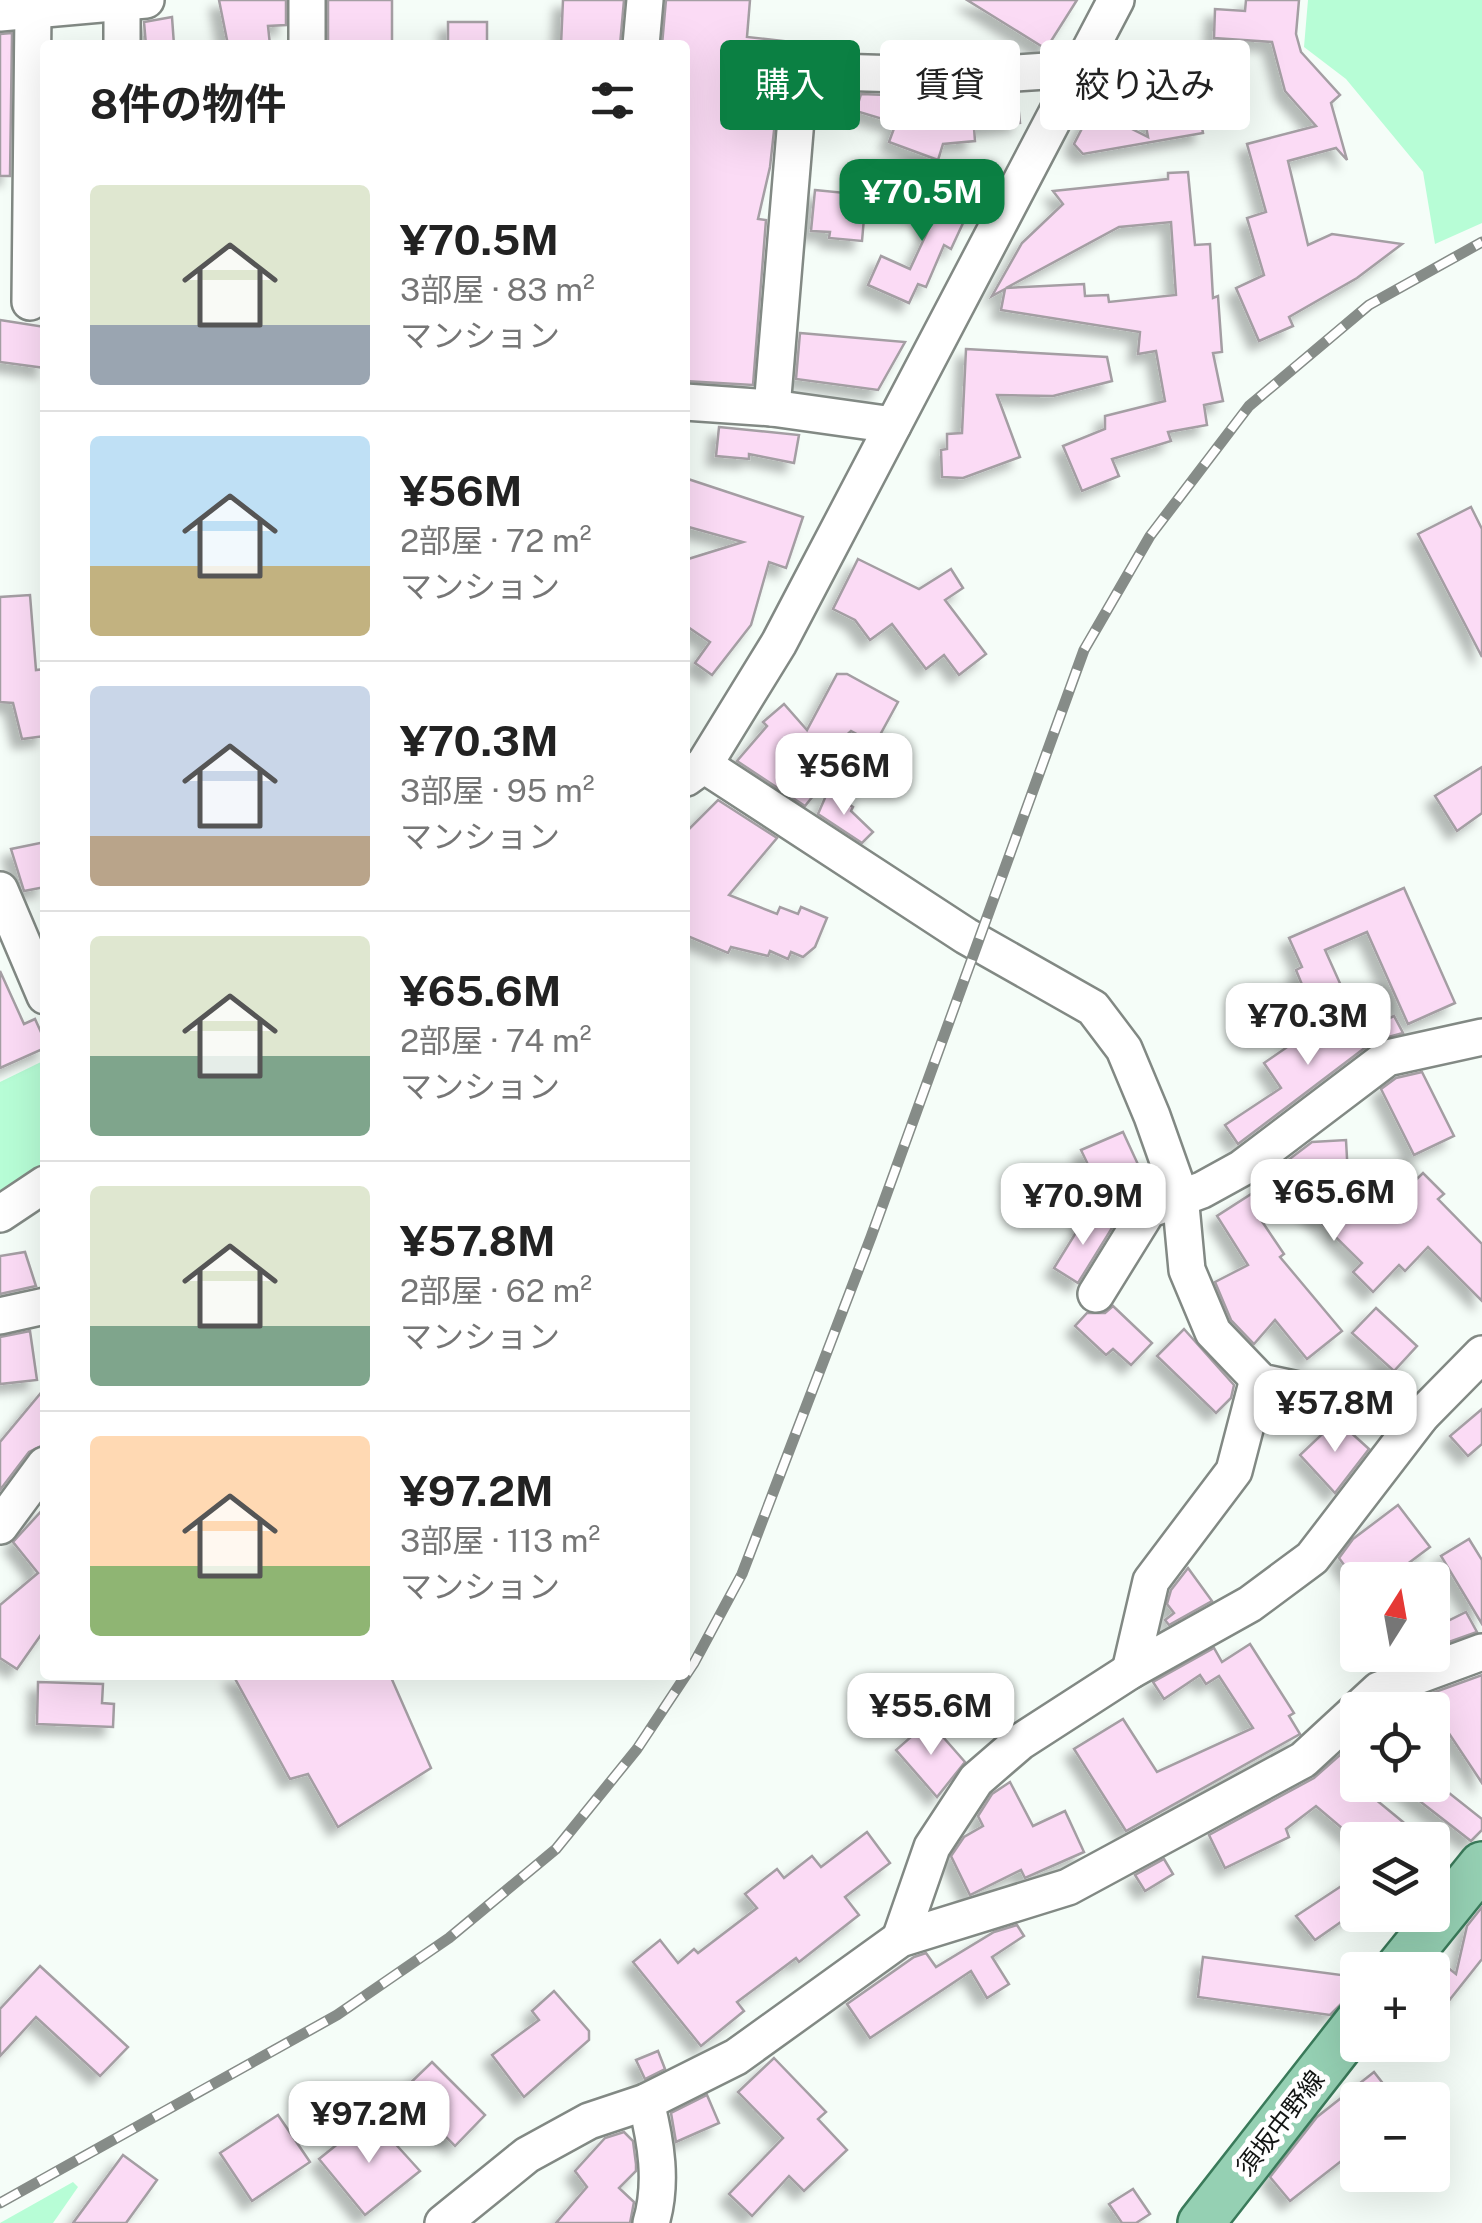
<!DOCTYPE html>
<html lang="ja">
<head>
<meta charset="utf-8">
<style>
	:root { --surface:#fff; --page:#f2f2f2; --text:#222; --muted:#767676; --line:#e0e0e0; --accent:#0b8043 }
	body { margin:0; font-family:"Public Sans","Noto Sans JP",sans-serif; background:var(--page); color:var(--text); height:100vh; display:flex; flex-direction:column; font-size:38px; white-space:nowrap }
	* { box-sizing:border-box; margin:0 }
	p { font-size:32px; color:var(--muted) }
	.icon { flex:none; width:55px; height:55px; fill:none; stroke:currentColor; stroke-width:2; stroke-linecap:round; stroke-linejoin:round }
	.map { position:relative; flex:1; overflow:hidden }
	.panel { position:absolute; left:40px; top:40px; width:650px; height:1640px; display:flex; flex-direction:column; background:var(--surface); border-radius:10px; box-shadow:0 10px 40px #0002 }
	.panel>* { flex:none }
	.guide { position:absolute; left:720px; top:40px; width:610px; height:90px; display:flex; gap:20px }
	.needle { width:65px; rotate:11deg }
	.fabs { position:absolute; left:1340px; top:1562px; display:grid; gap:20px }
	.fabs a { display:grid; place-items:center; width:110px; height:110px; border-radius:10px; background:var(--surface); box-shadow:0 10px 40px #0002; font-size:50px }
	.price { position:absolute; translate:-50% -85px; padding:0 22px; border-radius:20px; background:#fff; color:#222; font-size:32px; line-height:65px; filter:drop-shadow(0 2px 5px #0008) }
	.price::after { content:''; position:absolute; left:50%; top:60px; width:30px; height:22px; margin-left:-15px; background:inherit; clip-path:polygon(0 0,100% 0,50% 100%) }
	.price.current { background:var(--accent); color:#fff }
	ul { padding:0; list-style:none }
	li { display:flex; align-items:center; gap:30px; height:250px; padding:0 50px }
	li+li { border-top:2px solid var(--line) }
	li span { display:grid; place-items:center; flex:none; width:280px; height:200px; border-radius:10px; color:#555 }
	li>.icon { margin-inline-start:auto }
	span .icon { width:120px; height:120px; fill:#fffc; stroke-width:1 }
	li b { font-size:42px }
	h2 { display:flex; justify-content:space-between; align-items:center; height:120px; padding:0 50px; font-size:42px }
	.pill { padding:0 35px; border-radius:10px; background:var(--surface); box-shadow:0 10px 40px #0002; font-size:35px; line-height:90px }
	.pill.current { background:var(--accent); color:#fff }
	.map>svg:first-child { display:block }
	.green { fill:#b7fdd6 }
	.building { fill:#fbdbf5; stroke:#a49ea3; stroke-width:2.5; fill-rule:evenodd; filter:url(#shadow) }
	.lines { fill:none; stroke-linecap:round; stroke-linejoin:round }
	.minor-casing { stroke:#828984; stroke-width:40 }
	.major-casing { stroke:#3a7a5a; stroke-width:50 }
	.minor { stroke:#fff; stroke-width:35 }
	.major { stroke:#95d0b3; stroke-width:45 }
	.rail-casing { stroke:#868c88; stroke-width:11 }
	.rail { stroke:#fff; stroke-width:8; stroke-dasharray:22; stroke-linecap:butt }
	.labels { text-anchor:middle; stroke-width:10; stroke-linejoin:round; paint-order:stroke }
	.street-label { font-size:25px; fill:#121413; stroke:#fff }
</style>
</head>
<body>
<div class="map">
<svg width="1482" height="2223" viewBox="0 0 1482 2223">
	<defs>
		<filter id="shadow"><feDropShadow dx="-9" dy="9" stdDeviation="5" flood-color="#0004"/></filter>
	</defs>
	<rect width="100%" height="100%" fill="#f5fdf8"/>
	<!-- green -->
	<g class="green">
		<polygon points="1308,0 1482,0 1482,223 1435,244 1423,172 1346,79 1304,47"/>
		<polygon points="45,1060 45,1184 0,1214 0,1082"/>
		<polygon points="73,2182 78,2187 53,2223 0,2223"/>
	</g>
	<!-- building -->
	<g class="building">
		<polygon points="219,0 286,0 286,25 268,26 270,45 228,45"/>
		<rect x="328" y="0" width="64" height="45"/>
		<polygon points="563,0 624,0 620,45 561,45"/>
		<polygon points="666,0 750,0 747,37 784,41 770,167 758,219 766,220 753,385 685,381 685,45 662,45"/>
		<polygon points="967,0 1077,0 1046,49"/>
		<polygon points="1246,0 1299,0 1296,34 1301,52 1340,95 1331,103 1347,160 1336,148 1288,161 1308,245 1332,234 1402,244 1357,278 1289,317 1293,326 1259,341 1236,288 1264,275 1247,218 1266,212 1247,144 1316,126 1285,91 1272,42 1214,38 1215,9 1245,11"/>
		<polygon points="172,17 174,45 146,45 144,22"/>
		<rect x="448" y="22" width="39" height="23"/>
		<polygon points="12,33 10,176 0,176 0,34"/>
		<polygon points="1194,83 1203,133 1083,154 1074,144 1092,109 1148,137 1142,105 1155,102 1153,90"/>
		<polygon points="861,94 914,96 947,107 946,97 1017,94 1020,123 974,128 975,141 943,144 938,160 889,142 896,123 856,111"/>
		<path d="M1188,172L1195,245L1210,244L1213,298L1218,296L1222,352L1213,353L1223,401L1204,405L1207,425L1168,432L1171,441L1112,459L1119,476L1082,491L1063,446L1105,429V416L1165,401L1156,351L1138,354L1140,332L1001,310L1005,289L992,296L1022,243L1063,204L1053,191L1168,179V173ZM1171,222L1176,295L1109,302L1108,295L1085,296L1084,284L1006,288L1119,227Z"/>
		<polygon points="916,182 970,208 951,249 944,245 926,287 918,284 909,303 868,285 881,256 910,269 930,226 924,223 928,216 905,205"/>
		<polygon points="815,190 866,195 862,241 829,238 830,232 811,231"/>
		<polygon points="0,320 45,327 45,368 0,362"/>
		<polygon points="800,333 905,342 878,390 796,379"/>
		<polygon points="966,349 1107,357 1112,381 1053,396 997,395 1020,457 963,478 942,477 941,450 947,449 947,434 962,433"/>
		<polygon points="719,427 799,435 794,463 749,454 749,459 716,456"/>
		<polygon points="685,478 803,517 786,568 769,562 751,625 712,675 695,663 710,642 685,625 685,560 743,542 685,526"/>
		<polygon points="1471,507 1482,529 1482,657 1418,534"/>
		<polygon points="858,559 919,589 951,569 963,588 945,600 986,654 959,675 944,655 926,669 892,624 870,640 855,620 833,609"/>
		<polygon points="30,595 36,670 45,669 45,736 22,739 13,703 0,702 0,597"/>
		<polygon points="837,674 847,674 898,702 875,744 851,731 803,774 821,786 805,806 737,761 767,726 763,722 784,704 807,730"/>
		<polygon points="1482,767 1482,813 1457,831 1435,796"/>
		<polygon points="828,791 853,807 851,811 873,832 862,843 818,814"/>
		<polygon points="718,800 777,838 729,895 777,914 780,907 798,914 801,907 827,918 815,947 803,957 791,952 788,959 770,951 768,956 731,947 728,953 685,935 685,833"/>
		<polygon points="45,842 45,887 24,891 11,849"/>
		<polygon points="1404,888 1455,1003 1408,1024 1367,932 1325,950 1343,990 1310,1004 1296,970 1302,967 1289,938"/>
		<polygon points="0,971 24,1024 35,1019 45,1041 45,1048 0,1068"/>
		<polygon points="1335,1014 1346,1038 1394,1016 1403,1033 1374,1041 1238,1144 1225,1125 1281,1088 1264,1063"/>
		<polygon points="1422,1072 1454,1136 1414,1155 1381,1089 1396,1078"/>
		<polygon points="1123,1132 1148,1186 1094,1210 1079,1178 1092,1173 1081,1150"/>
		<polygon points="1346,1140 1349,1195 1375,1219 1423,1173 1444,1194 1438,1199 1482,1244 1482,1301 1428,1247 1405,1271 1399,1265 1373,1292 1353,1272 1362,1263 1291,1193 1261,1220 1284,1254 1280,1257 1342,1331 1307,1359 1275,1320 1254,1344 1231,1320 1215,1282 1248,1265 1217,1216 1265,1185 1262,1180 1312,1142"/>
		<polygon points="1088,1213 1112,1228 1078,1283 1054,1268"/>
		<polygon points="25,1252 36,1286 0,1294 0,1256"/>
		<polygon points="1113,1306 1152,1343 1131,1365 1113,1349 1106,1355 1075,1326 1087,1313 1105,1313"/>
		<polygon points="1376,1308 1417,1346 1394,1371 1352,1333"/>
		<polygon points="1184,1329 1234,1385 1231,1398 1216,1413 1157,1356"/>
		<polygon points="30,1331 37,1380 0,1384 0,1337"/>
		<polygon points="45,1388 45,1444 29,1452 0,1490 0,1442"/>
		<polygon points="1482,1409 1482,1444 1468,1456 1450,1436"/>
		<polygon points="1337,1420 1369,1449 1335,1493 1300,1455"/>
		<polygon points="1398,1505 1430,1547 1386,1580 1355,1580 1339,1558 1353,1539"/>
		<polygon points="45,1507 45,1629 17,1669 0,1658 0,1605 38,1573 13,1542"/>
		<polygon points="1469,1539 1482,1560 1482,1624 1441,1556"/>
		<polygon points="1188,1568 1212,1601 1169,1625 1165,1620 1174,1613 1167,1604 1171,1590"/>
		<polygon points="1466,1612 1477,1632 1432,1648 1432,1629"/>
		<polygon points="1250,1644 1294,1713 1289,1716 1300,1734 1126,1831 1074,1749 1123,1719 1157,1772 1253,1728 1219,1676 1206,1684 1200,1675 1164,1699 1153,1682 1214,1648 1222,1662"/>
		<polygon points="233,1675 390,1675 431,1768 338,1827 308,1774 290,1779"/>
		<polygon points="1482,1675 1482,1783 1424,1696"/>
		<polygon points="38,1682 103,1684 102,1703 114,1704 113,1727 37,1724"/>
		<polygon points="929,1721 965,1762 937,1797 896,1750"/>
		<polygon points="1358,1739 1358,1785 1403,1822 1388,1840 1356,1840 1316,1806 1286,1829 1289,1837 1225,1868 1209,1835 1314,1778"/>
		<polygon points="1010,1782 1033,1826 1065,1811 1084,1852 1025,1878 1021,1870 970,1895 951,1856 964,1837 983,1826 978,1816 992,1794"/>
		<polygon points="1399,1785 1439,1785 1482,1819 1482,1830 1471,1841"/>
		<polygon points="867,1832 890,1863 845,1897 859,1915 799,1962 796,1958 737,2002 744,2011 701,2046 633,1962 660,1940 678,1963 694,1949 698,1953 757,1908 745,1894 777,1869 784,1878 812,1856 821,1867"/>
		<polygon points="1164,1859 1173,1874 1145,1891 1135,1875"/>
		<polygon points="1358,1875 1358,1910 1315,1940 1296,1916"/>
		<polygon points="1482,1907 1482,1959 1432,2022 1432,1975 1442,1963 1456,1974 1467,1926"/>
		<polygon points="1017,1925 1024,1936 992,1957 1009,1984 987,1998 971,1971 870,2038 847,2004 914,1957 926,1953 936,1967 994,1932"/>
		<polygon points="1203,1957 1349,1976 1346,1999 1330,2015 1198,1997"/>
		<polygon points="40,1966 128,2047 100,2076 36,2017 0,2056 0,2009"/>
		<polygon points="554,1991 589,2031 589,2040 524,2097 492,2055 539,2020 532,2011"/>
		<polygon points="658,2051 665,2069 645,2079 636,2060"/>
		<polygon points="774,2058 826,2112 818,2119 847,2150 804,2191 789,2176 752,2216 729,2194 783,2138 738,2092"/>
		<polygon points="432,2062 485,2115 455,2146 401,2092"/>
		<polygon points="1374,2072 1396,2100 1358,2100 1358,2148 1290,2201 1270,2177 1317,2117"/>
		<polygon points="707,2095 719,2123 676,2142 671,2113"/>
		<polygon points="278,2115 310,2162 252,2201 220,2153"/>
		<polygon points="371,2117 420,2171 365,2215 319,2159"/>
		<polygon points="624,2132 633,2141 636,2164 636,2171 619,2188 634,2202 630,2223 556,2223 587,2187 575,2171 605,2138"/>
		<polygon points="123,2155 157,2180 126,2223 73,2223"/>
		<polygon points="1133,2189 1150,2214 1136,2223 1122,2223 1109,2204"/>
	</g>
	<g class="lines">
		<!-- minor casing -->
		<g class="minor-casing">
			<g id="minor">
				<polyline points="307,0 307,45"/>
				<polyline points="0,13 146,0"/>
				<polyline points="122,45 122,0"/>
				<polyline points="641,45 645,0"/>
				<polyline points="30,302 33,10"/>
				<polyline points="685,402 772,408 893,425"/>
				<polyline points="772,408 800,71 969,76 1077,69"/>
				<polyline points="704,765 966,936 1093,1008 1124,1049 1152,1116 1180,1195 1187,1270 1213,1332 1261,1382 1421,1416"/>
				<polyline points="686,778 704,765 779,643 1116,0"/>
				<polyline points="0,890 45,996"/>
				<polyline points="0,1214 45,1184"/>
				<polyline points="1096,1294 1148,1210 1202,1190 1242,1168 1387,1058 1482,1037"/>
				<polyline points="0,1316 45,1306"/>
				<polyline points="0,1526 45,1465"/>
				<polyline points="1130,1671 1151,1581 1234,1471 1258,1379"/>
				<polyline points="900,1939 932,1847 976,1780 1020,1742 1130,1671 1250,1604 1312,1558 1421,1416 1482,1354"/>
				<path d="M646,2102C656,2142 663,2183 651,2223"/>
				<polyline points="443,2223 527,2155 589,2121 646,2102 736,2057 900,1939 1068,1887 1303,1760 1379,1690 1482,1652"/>
			</g>
		</g>
		<!-- major casing -->
		<g class="major-casing">
			<g id="major">
				<polyline points="1397,1970 1482,1865"/>
				<polyline points="1201,2223 1358,2022"/>
			</g>
		</g>
		<!-- minor -->
		<use href="#minor" class="minor"/>
		<!-- major -->
		<use href="#major" class="major"/>
		<!-- rail casing -->
		<g class="rail-casing">
			<polyline id="rail" points="0,2203 337,2015 449,1938 556,1849 637,1749 694,1663 742,1574 871,1237 1084,650 1150,536 1249,406 1369,305 1482,242"/>
		</g>
		<!-- rail -->
		<use href="#rail" class="rail"/>
	</g>
	<g class="labels">
		<!-- street labels -->
		<g class="street-label">
			<text transform="translate(1280 2123) rotate(-52)" y="9">須坂中野線</text>
		</g>
	</g>
</svg>
<div class="fabs">
<a><svg class="needle" viewBox="-14 -14 28 28"><path d="M0-13l5 13h-10z" fill="#e53935"/><path d="M0 13l5-13h-10z" fill="#767676"/></svg></a>
<a><svg class="icon" aria-label="locate" viewBox="0 0 24 24"><circle cx="12" cy="12" r="6"/><path d="M12 2v4M12 18v4M2 12h4M18 12h4"/></svg></a>
<a><svg class="icon" aria-label="layers" viewBox="0 0 24 24"><path d="M12 4l9 5-9 5-9-5zM3 14l9 5 9-5"/></svg></a>
<a>+</a>
<a>−</a>
</div>
<b class="price current" style="left:922px;top:244px">¥70.5M</b>
<b class="price" style="left:844px;top:818px">¥56M</b>
<b class="price" style="left:1308px;top:1068px">¥70.3M</b>
<b class="price" style="left:1334px;top:1244px">¥65.6M</b>
<b class="price" style="left:1083px;top:1248px">¥70.9M</b>
<b class="price" style="left:1335px;top:1455px">¥57.8M</b>
<b class="price" style="left:931px;top:1758px">¥55.6M</b>
<b class="price" style="left:369px;top:2166px">¥97.2M</b>
<div class="guide">
<a class="pill current">購入</a>
<a class="pill">賃貸</a>
<a class="pill">絞り込み</a>
</div>
<section class="panel">
<h2>8件の物件<svg class="icon" aria-label="filters" viewBox="0 0 24 24"><path d="M4 7h16M4 17h16"/><circle cx="9" cy="7" r="2"/><circle cx="15" cy="17" r="2"/></svg></h2>
<ul>
<li><span style="background:linear-gradient(#dfe7d0 70%,#9aa5b1 0)"><svg class="icon" aria-label="home" viewBox="0 0 24 24"><path d="M3 11l9-7 9 7M6 9v11h12V9"/></svg></span><div><b>¥70.5M</b><p>3部屋 · 83 m²</p><p>マンション</p></div></li>
<li><span style="background:linear-gradient(#bfe0f5 65%,#c2b280 0)"><svg class="icon" aria-label="home" viewBox="0 0 24 24"><path d="M3 11l9-7 9 7M6 9v11h12V9"/></svg></span><div><b>¥56M</b><p>2部屋 · 72 m²</p><p>マンション</p></div></li>
<li><span style="background:linear-gradient(#c9d6e8 75%,#b9a48a 0)"><svg class="icon" aria-label="home" viewBox="0 0 24 24"><path d="M3 11l9-7 9 7M6 9v11h12V9"/></svg></span><div><b>¥70.3M</b><p>3部屋 · 95 m²</p><p>マンション</p></div></li>
<li><span style="background:linear-gradient(#dfe7d0 60%,#7fa58c 0)"><svg class="icon" aria-label="home" viewBox="0 0 24 24"><path d="M3 11l9-7 9 7M6 9v11h12V9"/></svg></span><div><b>¥65.6M</b><p>2部屋 · 74 m²</p><p>マンション</p></div></li>
<li><span style="background:linear-gradient(#dfe7d0 70%,#7fa58c 0)"><svg class="icon" aria-label="home" viewBox="0 0 24 24"><path d="M3 11l9-7 9 7M6 9v11h12V9"/></svg></span><div><b>¥57.8M</b><p>2部屋 · 62 m²</p><p>マンション</p></div></li>
<li><span style="background:linear-gradient(#ffd9b3 65%,#8fb573 0)"><svg class="icon" aria-label="home" viewBox="0 0 24 24"><path d="M3 11l9-7 9 7M6 9v11h12V9"/></svg></span><div><b>¥97.2M</b><p>3部屋 · 113 m²</p><p>マンション</p></div></li>
</ul>
</section>
</div>
</body>
</html>
